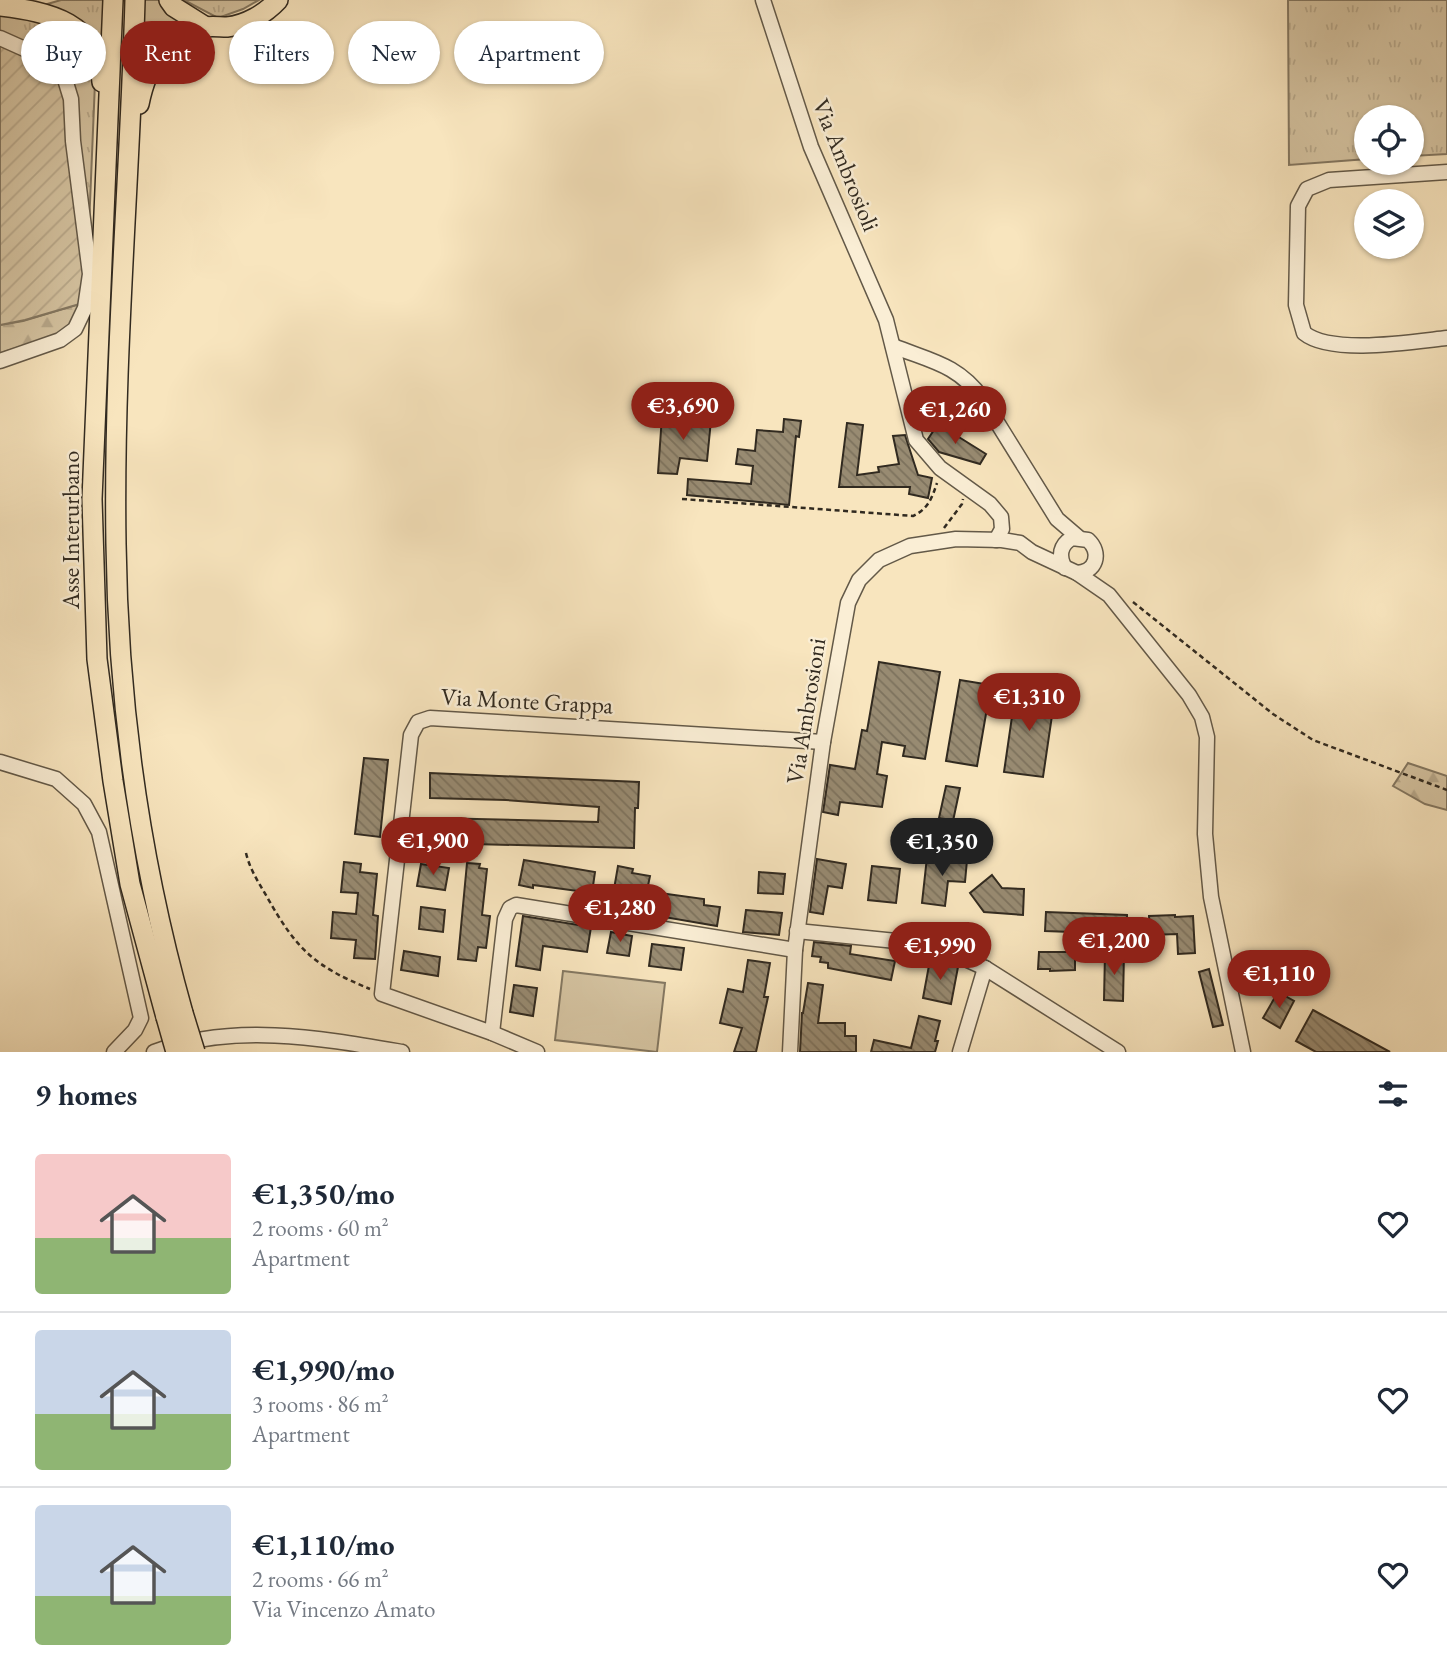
<!DOCTYPE html>
<html lang="en">
<head>
<meta charset="utf-8">
<style>
	:root { --surface:#fff; --page:#f2f2f3; --text:#1f2937; --muted:#747a83; --line:#e0e1e3; --accent:#8f2418 }
	body { margin:0; font-family:"EB Garamond",serif; background:var(--page); color:var(--text); height:100vh; display:flex; flex-direction:column; font-size:26px; white-space:nowrap }
	* { box-sizing:border-box; margin:0 }
	p { font-size:23px; color:var(--muted) }
	.icon { flex:none; width:38px; height:38px; fill:none; stroke:currentColor; stroke-width:2; stroke-linecap:round; stroke-linejoin:round }
	.map { position:relative; height:1052px; overflow:hidden }
	.drawer { display:flex; flex-direction:column; background:var(--surface); flex:1 }
	.drawer>* { flex:none }
	.hud { position:absolute; left:21px; top:21px; width:700px; height:63px; display:flex; gap:14px }
	.tools { position:absolute; left:1354px; top:105px; display:grid; gap:14px }
	.tools a { display:grid; place-items:center; width:70px; height:70px; border-radius:50%; background:var(--surface); box-shadow:0 2px 5px #0004; font-size:35px }
	.price { position:absolute; translate:-50% -60px; padding:0 16px; border-radius:24px; background:var(--accent); color:#fff; font-size:23px; line-height:46px; filter:drop-shadow(0 2px 4px #0008) }
	.price::after { content:''; position:absolute; left:50%; top:42px; width:21px; height:16px; margin-left:-10px; background:inherit; clip-path:polygon(0 0,100% 0,50% 100%) }
	.price.current { background:#222; color:#fff }
	ul { padding:0; list-style:none }
	li { display:flex; align-items:center; gap:21px; height:175px; padding:0 35px }
	li+li { border-top:2px solid var(--line) }
	li span { display:grid; place-items:center; flex:none; width:196px; height:140px; border-radius:7px; color:#555 }
	li>.icon { margin-inline-start:auto }
	span .icon { width:84px; height:84px; fill:#fffc; stroke-width:1 }
	li b { font-size:30px }
	h2 { display:flex; justify-content:space-between; align-items:center; height:84px; padding:0 35px; font-size:30px }
	.pill { padding:0 24px; border-radius:32px; background:var(--surface); box-shadow:0 2px 5px #0004; font-size:24px; line-height:63px }
	.pill.current { background:var(--accent); color:#fff }
	.map>svg:first-child { display:block }
	.grass { fill:url(#grass-tufts); stroke:#847862; stroke-width:2 }
	.forest { fill:url(#forest-firs); stroke:#847862; stroke-width:2 }
	.park { fill:#d6c5a3; stroke:#847862; stroke-width:2 }
	.garden { fill:url(#garden-furrows); stroke:#847862; stroke-width:2 }
	.building { fill:url(#building-back-hatch); stroke:#312a20; stroke-width:2 }
	.lines { fill:none; stroke-linecap:round; stroke-linejoin:round }
	.minor-casing { stroke:#635948; stroke-width:17 }
	.highway-casing { stroke:#312a20; stroke-width:22 }
	.path { stroke:#312a20; stroke-width:2.5; stroke-dasharray:5 3.5; stroke-linecap:butt }
	.minor { stroke:#faeed5; stroke-width:14 }
	.highway { stroke:#f8e5be; stroke-width:19 }
	.highway-bridge-casing { stroke:#312a20; stroke-width:22; stroke-linecap:butt }
	.highway-bridge { stroke:#f8e5be; stroke-width:19 }
	.labels { text-anchor:middle; stroke-width:5; stroke-linejoin:round; paint-order:stroke }
	.street-label { font-size:24px; fill:#312a20; stroke:#faeed5 }
</style>
</head>
<body>
<div class="map">
<svg width="1447" height="1052" viewBox="0 0 1447 1052">
	<defs>
		<pattern id="grass-tufts" width="24" height="20" patternUnits="userSpaceOnUse" patternTransform="scale(1.75)"><rect width="24" height="20" fill="#d6c5a3"/><path d="M3 7l-1-3M5 7V3M7 7l1-3M15 17l-1-3M17 17v-4M19 17l1-3" fill="none" stroke="#b8a98c"/></pattern>
		<pattern id="forest-firs" width="22" height="20" patternUnits="userSpaceOnUse" patternTransform="scale(1.75)"><rect width="22" height="20" fill="#d6c5a3"/><path d="M5 1l3.5 6h-7zM16 11l3.5 6h-7z" fill="#b8a98c"/></pattern>
		<pattern id="garden-furrows" width="10" height="10" patternUnits="userSpaceOnUse" patternTransform="scale(1.75)"><rect width="10" height="10" fill="#d6c5a3"/><path d="M-1 1l2-2M0 10L10 0M9 11l2-2" fill="none" stroke="#b8a98c"/></pattern>
		<pattern id="building-back-hatch" width="6" height="6" patternUnits="userSpaceOnUse" patternTransform="scale(1.75)"><rect width="6" height="6" fill="#988b72"/><path d="M-1 5l2 2M0 0l6 6M5-1l2 2" fill="none" stroke="#7d725d"/></pattern>
	</defs>
	<rect width="100%" height="100%" fill="#f8e5be"/>
	<filter id="stains"><feTurbulence type="fractalNoise" baseFrequency=".00286" numOctaves="4"/><feColorMatrix values="0 0 0 0 .2 0 0 0 0 .09 0 0 0 0 .02 0 0 0 .5 -.17"/></filter>
	<radialGradient id="worn" r=".72"><stop offset=".6" stop-color="#630" stop-opacity="0"/><stop offset="1" stop-color="#630" stop-opacity=".3"/></radialGradient>
	<!-- grass -->
	<g class="grass">
		<polygon points="61,0 105,0 102,59 37,7"/>
		<polygon points="144,0 162,0 194,25 141,76"/>
		<polygon points="184,0 259,0 243,9 218,18"/>
		<polygon points="1288,0 1447,0 1447,154 1412,156 1412,117 1367,117 1367,159 1289,165"/>
		<polygon points="0,14 65,27 88,57 95,82 89,227 0,34"/>
	</g>
	<!-- forest -->
	<g class="forest">
		<polygon points="83,303 64,333 0,353 0,325 23,321"/>
		<polygon points="1408,763 1447,776 1447,810 1425,804 1393,786"/>
	</g>
	<!-- park -->
	<polygon class="park" points="563,971 665,983 657,1052 555,1040"/>
	<!-- garden -->
	<polygon class="garden" points="0,41 37,56 62,78 84,261 83,303 25,320 0,325"/>
	<!-- building -->
	<g class="building">
		<polygon points="662,416 711,420 707,461 680,458 677,474 658,473"/>
		<polygon points="784,419 801,421 799,437 796,436 789,505 687,495 688,479 751,484 753,466 736,464 738,449 755,451 757,430 783,432"/>
		<polygon points="847,423 863,425 857,475 879,472 878,467 899,464 893,436 905,435 918,475 932,478 928,498 909,494 910,487 839,487"/>
		<polygon points="938,424 986,454 980,464 939,452 928,439"/>
		<polygon points="879,662 940,672 925,759 903,756 905,746 882,742 877,774 887,776 882,807 840,802 838,815 823,812 830,765 855,769 862,730 867,731"/>
		<polygon points="960,680 991,685 977,766 946,761"/>
		<polygon points="1016,689 1055,695 1043,777 1004,772"/>
		<polygon points="364,758 388,760 380,837 355,834"/>
		<polygon points="430,773 639,782 638,808 635,808 634,848 473,844 469,842 470,831 455,829 453,843 432,843 433,818 598,822 599,807 506,800 430,798"/>
		<polygon points="946,786 960,788 953,821 939,818"/>
		<polygon points="927,857 967,860 965,882 948,881 945,906 922,903"/>
		<polygon points="817,859 846,864 842,888 828,886 823,914 810,912"/>
		<polygon points="524,860 595,872 592,893 533,885 533,888 519,885"/>
		<polygon points="344,862 361,864 360,872 377,874 373,915 378,916 375,959 354,958 356,940 331,938 333,912 356,914 358,893 341,892"/>
		<polygon points="467,863 480,864 479,868 487,869 482,915 490,916 486,948 478,947 476,961 458,959"/>
		<polygon points="421,864 449,868 445,890 417,886"/>
		<polygon points="618,866 633,869 632,873 650,876 645,900 613,895"/>
		<polygon points="872,866 900,869 896,903 868,900"/>
		<polygon points="759,872 785,874 783,894 758,893"/>
		<polygon points="992,875 1002,888 1024,889 1023,915 984,912 970,893"/>
		<polygon points="667,894 704,899 704,905 720,907 717,926 664,917"/>
		<polygon points="421,907 445,910 443,932 419,929"/>
		<polygon points="746,910 782,913 779,935 743,932"/>
		<polygon points="1046,912 1127,915 1127,934 1045,931"/>
		<polygon points="1175,915 1175,917 1193,916 1195,953 1178,954 1177,934 1150,935 1149,916"/>
		<polygon points="523,916 591,927 587,952 543,946 540,970 516,966"/>
		<polygon points="611,932 632,936 629,956 607,953"/>
		<polygon points="814,942 851,946 850,954 895,961 891,980 828,968 828,963 820,962 821,957 812,956"/>
		<polygon points="652,944 684,948 681,970 649,966"/>
		<polygon points="404,951 440,957 438,976 401,970"/>
		<polygon points="1039,952 1075,952 1075,970 1050,971 1050,969 1038,969"/>
		<polygon points="1105,953 1124,953 1123,1001 1104,1000"/>
		<polygon points="748,960 770,963 764,997 768,997 756,1052 734,1052 742,1028 720,1023 728,989 743,992"/>
		<polygon points="930,960 958,967 951,1004 923,998"/>
		<polygon points="1209,969 1223,1025 1213,1027 1199,972"/>
		<polygon points="808,983 823,985 818,1023 845,1023 845,1036 856,1036 856,1052 800,1052 802,1013 803,1013"/>
		<polygon points="514,985 537,988 533,1016 510,1012"/>
		<polygon points="1278,992 1294,1001 1280,1028 1263,1018"/>
		<polygon points="1313,1010 1390,1052 1316,1052 1296,1041"/>
		<polygon points="919,1016 940,1021 935,1041 938,1041 935,1052 871,1052 874,1040 911,1048"/>
	</g>
	<g class="lines">
		<!-- minor casing -->
		<g class="minor-casing">
			<g id="minor">
				<polyline points="763,0 811,147 886,320 916,440 940,468 990,504 1001,517 1002,529 996,540"/>
				<polyline points="0,38 38,55 64,76 71,99 73,141 90,274 85,308 75,329 60,340 0,361"/>
				<path d="M1447,172L1329,180L1307,189L1298,206L1296,305L1304,333C1331,355 1411,342 1447,338"/>
				<path d="M893,346C930,361 957,364 982,398L1057,519L1078,537"/>
				<path d="M1065,568C1058,556 1060,545 1072,538L1088,540C1102,553 1096,572 1077,573"/>
				<polyline points="0,762 56,779 84,804 99,832 141,1018 135,1030 114,1052"/>
				<polyline points="797,931 906,942 950,952 985,968 1118,1052"/>
				<polyline points="492,1033 505,919 510,908 516,905 795,950"/>
				<path d="M154,1052C233,1022 321,1038 402,1052"/>
				<polyline points="537,1052 492,1033 382,994 411,735 418,722 430,718 823,742"/>
				<polyline points="790,1052 795,950 823,742 848,603 859,580 879,560 910,546 956,539 1002,540 1020,543 1032,552 1077,573 1109,595 1189,695 1202,717 1207,737 1205,834 1211,897 1243,1052"/>
				<polyline points="960,1052 985,968"/>
			</g>
		</g>
		<!-- highway casing -->
		<g class="highway-casing">
			<g id="highway">
				<polyline points="113,0 92,499 97,659 113,781 130,884 166,1017"/>
				<path d="M135,0C130,181 113,362 116,544C118,701 140,861 183,1013"/>
				<polyline points="169,0 174,7 206,27"/>
				<path d="M0,6C50,12 98,22 102,82"/>
				<path d="M139,104C147,64 164,38 205,27C212,26 220,27 227,27C246,25 265,14 278,0"/>
			</g>
		</g>
		<!-- path -->
		<g class="path">
			<path d="M682,499L913,516C928,509 932,498 937,483"/>
			<polyline points="944,528 962,504 963,499"/>
			<polyline points="1133,602 1273,714 1313,740 1447,790"/>
			<path d="M246,853C250,870 259,883 267,897C297,950 314,966 370,989"/>
		</g>
		<!-- minor -->
		<use href="#minor" class="minor"/>
		<!-- highway -->
		<use href="#highway" class="highway"/>
		<!-- highway-bridge casing -->
		<g class="highway-bridge-casing">
			<g id="highway-bridge">
				<polyline points="183,1013 195,1052"/>
				<polyline points="166,1017 176,1052"/>
			</g>
		</g>
		<!-- highway-bridge -->
		<use href="#highway-bridge" class="highway-bridge"/>
	</g>
	<g class="labels">
		<!-- street labels -->
		<g class="street-label">
			<text transform="translate(846 165) rotate(68)" y="8">Via Ambrosioli</text>
			<text transform="translate(71 530) rotate(-90)" y="8">Asse Interurbano</text>
			<text transform="translate(527 701) rotate(3)" y="8">Via Monte Grappa</text>
			<text transform="translate(806 711) rotate(-81)" y="8">Via Ambrosioni</text>
		</g>
	</g>
	<rect width="100%" height="100%" filter="url(#stains)"/>
	<rect width="100%" height="100%" fill="url(#worn)"/>
</svg>
<div class="tools">
<a><svg class="icon" aria-label="locate" viewBox="0 0 24 24"><circle cx="12" cy="12" r="6"/><path d="M12 2v4M12 18v4M2 12h4M18 12h4"/></svg></a>
<a><svg class="icon" aria-label="layers" viewBox="0 0 24 24"><path d="M12 4l9 5-9 5-9-5zM3 14l9 5 9-5"/></svg></a>
</div>
<b class="price" style="left:683px;top:442px">€3,690</b>
<b class="price" style="left:955px;top:446px">€1,260</b>
<b class="price" style="left:1029px;top:733px">€1,310</b>
<b class="price" style="left:433px;top:877px">€1,900</b>
<b class="price current" style="left:942px;top:878px">€1,350</b>
<b class="price" style="left:620px;top:944px">€1,280</b>
<b class="price" style="left:1114px;top:977px">€1,200</b>
<b class="price" style="left:940px;top:982px">€1,990</b>
<b class="price" style="left:1279px;top:1010px">€1,110</b>
<div class="hud">
<a class="pill">Buy</a>
<a class="pill current">Rent</a>
<a class="pill">Filters</a>
<a class="pill">New</a>
<a class="pill">Apartment</a>
</div>
</div>
<section class="drawer">
<h2>9 homes<svg class="icon" aria-label="filters" viewBox="0 0 24 24"><path d="M4 7h16M4 17h16"/><circle cx="9" cy="7" r="2"/><circle cx="15" cy="17" r="2"/></svg></h2>
<ul>
<li><span style="background:linear-gradient(#f6c9c9 60%,#8fb573 0)"><svg class="icon" aria-label="home" viewBox="0 0 24 24"><path d="M3 11l9-7 9 7M6 9v11h12V9"/></svg></span><div><b>€1,350/mo</b><p>2 rooms · 60 m²</p><p>Apartment</p></div><svg class="icon" aria-label="heart" viewBox="0 0 24 24"><path d="M12 20l-8-8c-3-5 5-10 8-4 3-6 11-1 8 4z"/></svg></li>
<li><span style="background:linear-gradient(#c9d6e8 60%,#8fb573 0)"><svg class="icon" aria-label="home" viewBox="0 0 24 24"><path d="M3 11l9-7 9 7M6 9v11h12V9"/></svg></span><div><b>€1,990/mo</b><p>3 rooms · 86 m²</p><p>Apartment</p></div><svg class="icon" aria-label="heart" viewBox="0 0 24 24"><path d="M12 20l-8-8c-3-5 5-10 8-4 3-6 11-1 8 4z"/></svg></li>
<li><span style="background:linear-gradient(#c9d6e8 65%,#8fb573 0)"><svg class="icon" aria-label="home" viewBox="0 0 24 24"><path d="M3 11l9-7 9 7M6 9v11h12V9"/></svg></span><div><b>€1,110/mo</b><p>2 rooms · 66 m²</p><p>Via Vincenzo Amato</p></div><svg class="icon" aria-label="heart" viewBox="0 0 24 24"><path d="M12 20l-8-8c-3-5 5-10 8-4 3-6 11-1 8 4z"/></svg></li>
</ul>
</section>
</body>
</html>
